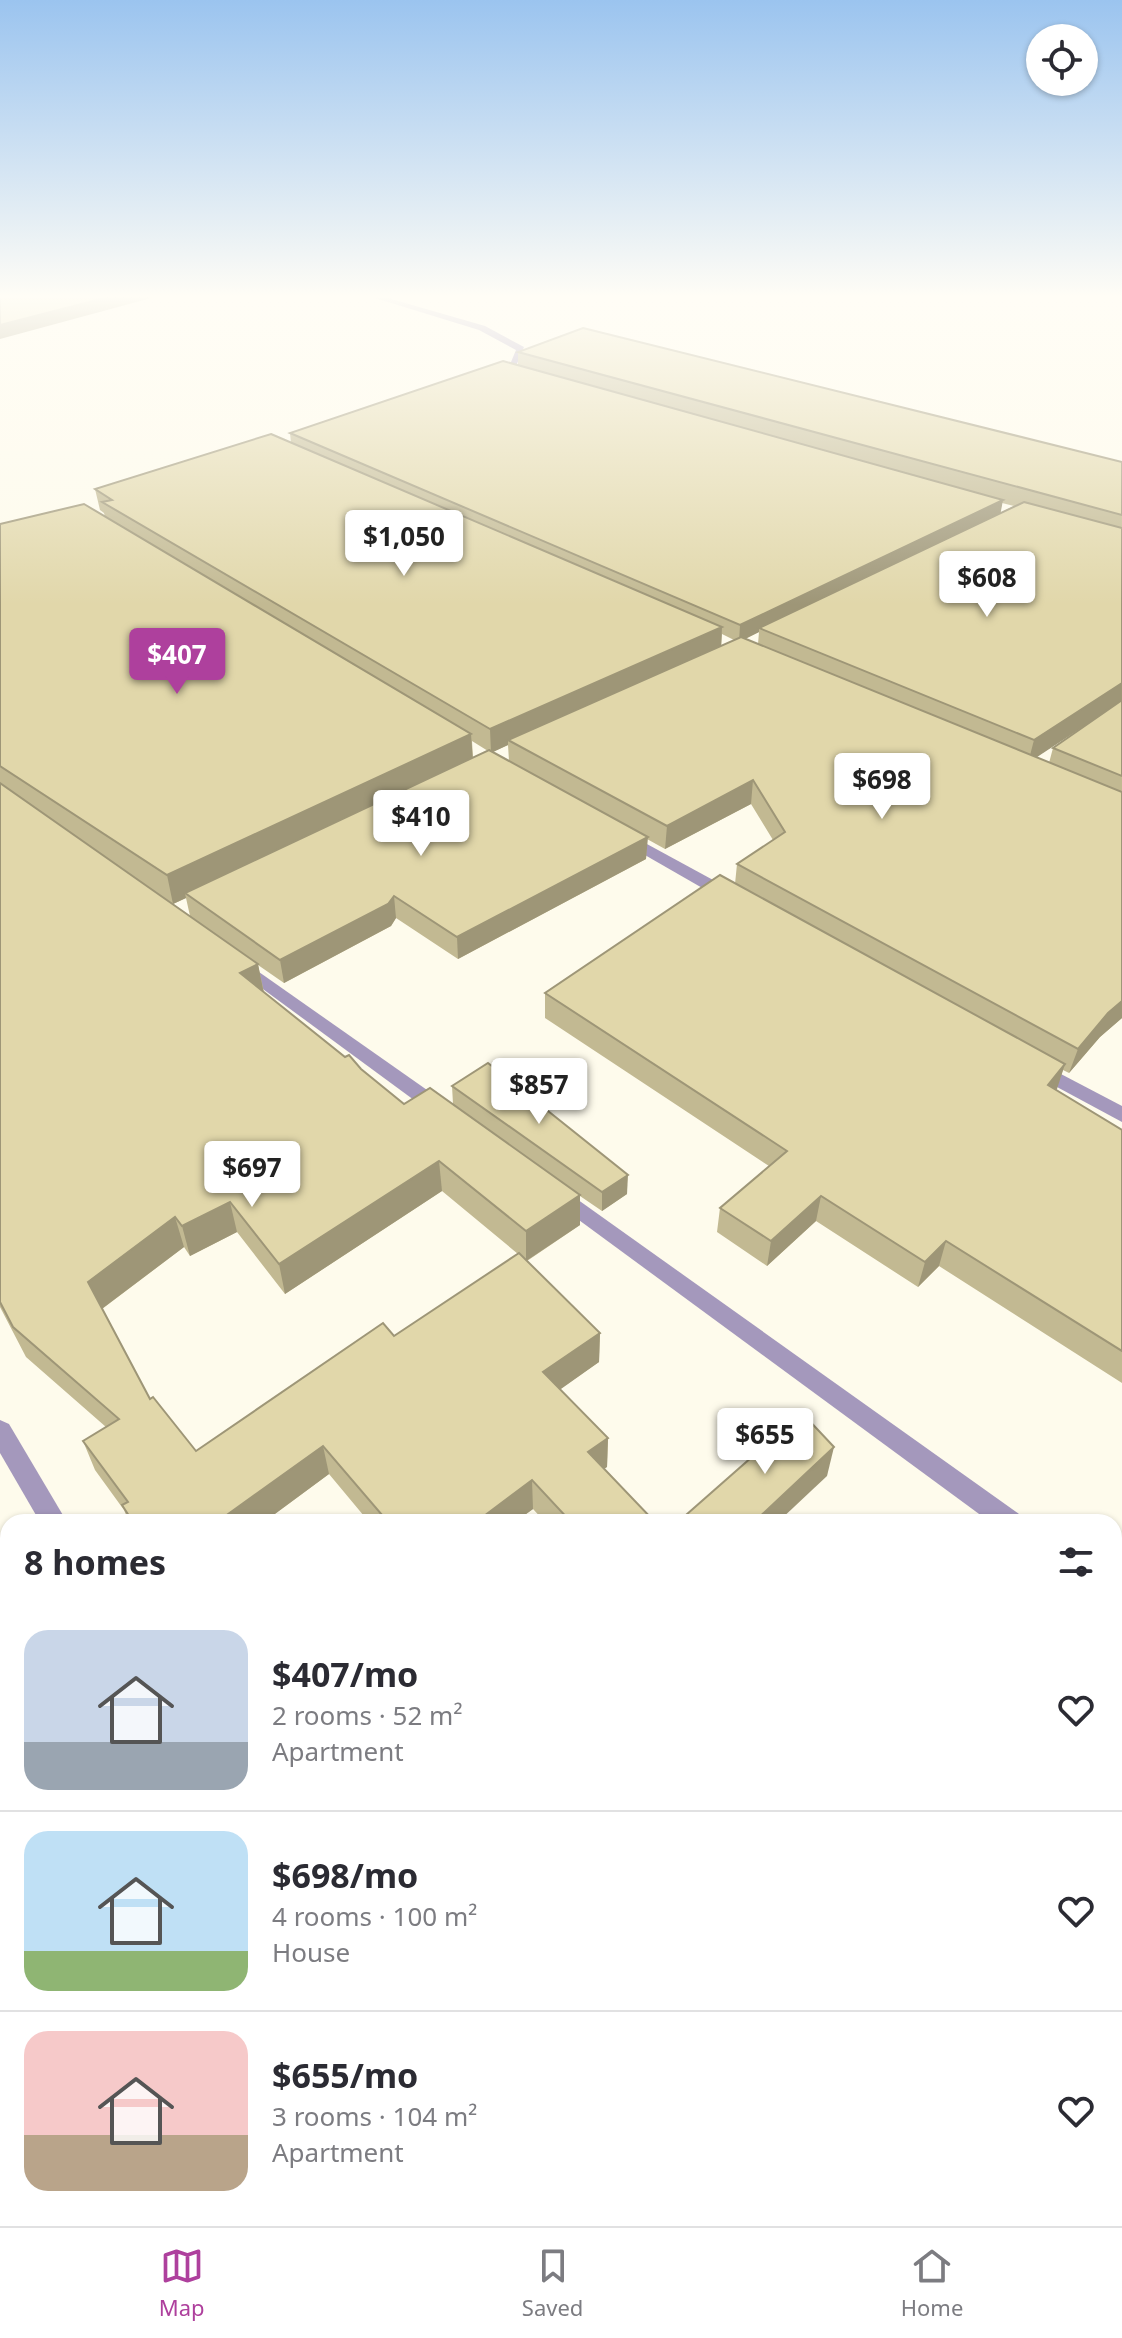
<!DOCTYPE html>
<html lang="en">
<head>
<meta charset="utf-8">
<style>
	:root { --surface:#fff; --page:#f7f7f7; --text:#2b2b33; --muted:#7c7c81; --line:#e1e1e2; --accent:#ae409d }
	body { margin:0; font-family:"Noto Sans",sans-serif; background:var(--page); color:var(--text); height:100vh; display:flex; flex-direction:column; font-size:30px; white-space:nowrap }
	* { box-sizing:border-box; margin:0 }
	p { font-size:26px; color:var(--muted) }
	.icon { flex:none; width:44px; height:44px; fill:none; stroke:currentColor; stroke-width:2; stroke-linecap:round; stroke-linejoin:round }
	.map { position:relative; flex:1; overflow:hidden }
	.panel { position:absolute; left:0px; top:1514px; width:1122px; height:712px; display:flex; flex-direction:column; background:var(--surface); border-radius:24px 24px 0 0; box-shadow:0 2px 6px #0004 }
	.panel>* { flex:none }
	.fabs { position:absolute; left:1026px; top:24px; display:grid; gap:16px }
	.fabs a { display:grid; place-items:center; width:72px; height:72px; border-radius:50%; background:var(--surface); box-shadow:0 2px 6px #0004; font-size:40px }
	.price { position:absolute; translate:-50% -68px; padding:0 18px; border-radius:8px; background:#fff; color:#222; font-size:26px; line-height:52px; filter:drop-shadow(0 2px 4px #0008) }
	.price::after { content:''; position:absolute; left:50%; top:48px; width:24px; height:18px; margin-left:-12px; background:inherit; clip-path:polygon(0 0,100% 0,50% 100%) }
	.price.current { background:var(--accent); color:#fff }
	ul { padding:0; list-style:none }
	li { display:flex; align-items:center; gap:24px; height:200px; padding:0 24px }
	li+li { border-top:2px solid var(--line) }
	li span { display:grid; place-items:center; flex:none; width:224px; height:160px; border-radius:24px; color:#555 }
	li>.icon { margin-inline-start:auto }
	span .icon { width:96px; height:96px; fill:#fffc; stroke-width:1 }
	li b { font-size:34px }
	h2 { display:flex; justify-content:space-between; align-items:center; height:96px; padding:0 24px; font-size:34px }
	.tabs { display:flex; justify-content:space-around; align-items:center; height:112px; border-top:2px solid var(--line); background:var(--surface); font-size:22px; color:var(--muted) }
	.tabs a { display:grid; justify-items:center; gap:4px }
	.tabs .current { color:var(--accent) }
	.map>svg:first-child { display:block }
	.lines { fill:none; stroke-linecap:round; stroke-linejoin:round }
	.minor { fill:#a498bc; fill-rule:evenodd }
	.wall { fill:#c2b992; fill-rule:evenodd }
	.shaded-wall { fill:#9e9677 }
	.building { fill:#e1d7aa; stroke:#9e9677; stroke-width:2 }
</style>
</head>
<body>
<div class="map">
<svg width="1122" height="2226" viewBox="0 0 1122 2226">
	<rect width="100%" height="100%" fill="#fefbec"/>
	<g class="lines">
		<!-- minor -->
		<g class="minor">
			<polygon points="362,294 374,294 485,326 524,347 514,371 530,376 525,379 506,374 516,350 479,330"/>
			<polygon points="623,831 737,893 739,897 731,902 725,901 617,839 617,833"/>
			<polygon points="239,958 447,1104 450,1109 447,1114 433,1114 233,967 230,963"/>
			<polygon points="1038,1062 1122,1106 1122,1122 1031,1073 1028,1068"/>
			<polygon points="560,1187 1019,1514 1023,1522 990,1522 553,1201 549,1195 553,1189"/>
			<polygon points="0,1420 9,1424 67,1522 40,1522 0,1453"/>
			<polygon points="1114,1584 1122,1587 1122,1616 1114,1613"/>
			<polygon points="445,2218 483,2218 486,2226 448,2226"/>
		</g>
	</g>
	<!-- wall -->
	<g class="wall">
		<path d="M518,352L1122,462V1018L1100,1037L1069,1073L1063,1070L1056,1090L1122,1130V1383L939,1266L918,1287L816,1221L767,1266L717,1232L720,1208L769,1166L545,1018V993L735,884L737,864L773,840L751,804L665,849L647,839L646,859L458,959L396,918L391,926L284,983L258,965L264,992L404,1104H453L452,1086L627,1194L602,1211L580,1196V1225L527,1261L600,1333L599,1362L560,1389L608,1438L607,1467L604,1468L655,1522H545L533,1509L515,1522H369L329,1474L264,1522H129L124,1510L95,1470L83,1441L106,1427L26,1357L0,1307V524L105,517L104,513L100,510L95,489L291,443L290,433L518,366ZM1002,503L1014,506L1000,513ZM759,632L758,644L745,639ZM722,634L734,640L721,646ZM1093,720L1053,748L1049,763L1036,757ZM472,741L488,751L473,758ZM508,745L509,761L492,752ZM149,887L173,904L186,898L190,916ZM442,1191L518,1254L394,1336L196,1451L150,1399L102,1309L184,1247L190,1256L237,1232L285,1294Z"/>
		<polygon points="909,2218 1088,2218 1082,2226 916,2226"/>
	</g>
	<!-- shaded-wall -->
	<g class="shaded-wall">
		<polygon points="120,294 166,294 0,339 0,325"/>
		<polygon points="1003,500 1000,516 759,628 759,632 739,642 740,625"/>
		<polygon points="722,627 721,650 508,740 508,745 491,753 490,729"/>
		<polygon points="1122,683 1122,701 1028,763 1034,740"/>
		<polygon points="471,734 473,762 185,893 186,898 173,904 167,875"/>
		<polygon points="753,780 751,804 665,849 667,826"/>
		<polygon points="648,837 646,859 458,959 457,937"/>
		<polygon points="394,896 396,918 391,926 284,983 280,960"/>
		<polygon points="258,964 264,994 240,973"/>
		<polygon points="1122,1001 1122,1018 1100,1037 1069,1073 1078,1049 1108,1013"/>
		<polygon points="1065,1064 1057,1089 1039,1110 1048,1085"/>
		<polygon points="439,1161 442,1191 285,1294 279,1264"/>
		<polygon points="628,1175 627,1194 602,1211 602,1192"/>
		<polygon points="580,1195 580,1225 526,1261 526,1231"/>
		<polygon points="821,1196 816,1221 767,1266 771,1241"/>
		<polygon points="230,1202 237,1232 190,1256 182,1226"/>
		<polygon points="175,1217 184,1247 99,1311 88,1282"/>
		<polygon points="946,1241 939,1266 918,1287 925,1262"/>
		<polygon points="600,1333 599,1362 544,1401 543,1372"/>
		<polygon points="608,1438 607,1467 588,1480 588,1452"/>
		<polygon points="323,1446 329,1474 264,1522 217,1522"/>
		<polygon points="834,1447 827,1476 778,1522 754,1522"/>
		<polygon points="532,1480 533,1509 515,1522 476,1522"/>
		<polygon points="716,2218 724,2218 716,2226 709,2226"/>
	</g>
	<!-- building -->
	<g class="building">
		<polygon points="0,294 120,294 0,325"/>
		<polygon points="583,328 1122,462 1122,515 518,352"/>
		<polygon points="503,361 1003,500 740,625 290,433"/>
		<polygon points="271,434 722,627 490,729 102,502 112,500 95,489"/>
		<polygon points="1024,502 1122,528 1122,683 1034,740 759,628"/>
		<polygon points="84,504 471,734 167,875 0,766 0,524"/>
		<polygon points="741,637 1122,792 1122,1001 1108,1013 1078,1049 737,864 785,832 753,780 667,826 508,740"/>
		<polygon points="1122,700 1122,776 1053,748"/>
		<polygon points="489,750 648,837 457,937 394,896 388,904 280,960 185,893"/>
		<polygon points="0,783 258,964 240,973 345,1057 349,1055 361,1069 404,1104 430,1088 580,1195 526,1231 439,1161 279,1264 230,1202 182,1226 175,1217 88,1282 150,1399 153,1397 196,1451 383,1323 394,1336 519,1253 600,1333 543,1372 608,1438 588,1452 655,1522 571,1522 532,1480 476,1522 388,1522 323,1446 217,1522 133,1522 122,1505 128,1502 83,1441 119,1419 13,1327 0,1302"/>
		<polygon points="720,875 1065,1064 1048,1085 1122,1130 1122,1351 946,1241 925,1262 821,1196 771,1241 720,1208 787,1151 545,993"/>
		<polygon points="488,1063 628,1175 602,1192 452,1086"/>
		<polygon points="802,1413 834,1447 754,1522 678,1522"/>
		<polygon points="8,1636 8,1870 0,1852 0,1640"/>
		<polygon points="1114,2031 1122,2038 1122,2171 1114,2182"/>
		<polygon points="115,2218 352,2218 356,2226 107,2226"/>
		<polygon points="632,2218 716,2218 709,2226 624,2226"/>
		<polygon points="933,2218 1088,2218 1082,2226 940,2226"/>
	</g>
	<!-- sky -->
	<linearGradient id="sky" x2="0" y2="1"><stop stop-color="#9bc4ef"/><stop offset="0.49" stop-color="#fffdf6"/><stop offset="1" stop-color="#fffdf6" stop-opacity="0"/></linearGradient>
	<rect width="1122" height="605" fill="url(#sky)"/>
</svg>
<div class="fabs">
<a><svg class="icon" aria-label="locate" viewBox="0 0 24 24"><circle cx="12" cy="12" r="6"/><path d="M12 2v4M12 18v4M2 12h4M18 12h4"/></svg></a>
</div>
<b class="price" style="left:404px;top:578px">$1,050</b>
<b class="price" style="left:987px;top:619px">$608</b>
<b class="price current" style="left:177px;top:696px">$407</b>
<b class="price" style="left:882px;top:821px">$698</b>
<b class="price" style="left:421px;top:858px">$410</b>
<b class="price" style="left:539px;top:1126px">$857</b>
<b class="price" style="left:252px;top:1209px">$697</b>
<b class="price" style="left:765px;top:1476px">$655</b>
<section class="panel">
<h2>8 homes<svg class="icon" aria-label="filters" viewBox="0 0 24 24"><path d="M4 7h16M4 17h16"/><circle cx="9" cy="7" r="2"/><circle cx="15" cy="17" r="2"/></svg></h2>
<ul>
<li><span style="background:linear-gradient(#c9d6e8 70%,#9aa5b1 0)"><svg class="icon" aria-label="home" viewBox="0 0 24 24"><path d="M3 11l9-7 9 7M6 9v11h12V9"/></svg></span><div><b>$407/mo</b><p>2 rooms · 52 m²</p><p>Apartment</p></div><svg class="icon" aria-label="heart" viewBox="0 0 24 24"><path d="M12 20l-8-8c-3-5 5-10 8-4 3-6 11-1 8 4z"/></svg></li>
<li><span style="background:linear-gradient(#bfe0f5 75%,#8fb573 0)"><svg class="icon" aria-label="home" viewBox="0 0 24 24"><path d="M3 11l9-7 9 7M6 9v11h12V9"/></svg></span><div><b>$698/mo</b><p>4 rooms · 100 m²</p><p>House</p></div><svg class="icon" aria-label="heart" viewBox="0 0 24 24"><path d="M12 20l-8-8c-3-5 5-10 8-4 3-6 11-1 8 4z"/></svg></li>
<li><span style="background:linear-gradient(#f6c9c9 65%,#b9a48a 0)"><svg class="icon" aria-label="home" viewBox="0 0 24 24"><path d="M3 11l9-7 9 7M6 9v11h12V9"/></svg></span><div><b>$655/mo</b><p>3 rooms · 104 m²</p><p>Apartment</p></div><svg class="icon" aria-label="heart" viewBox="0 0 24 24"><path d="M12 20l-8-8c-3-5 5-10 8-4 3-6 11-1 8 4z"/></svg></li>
</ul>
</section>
</div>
<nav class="tabs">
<a class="current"><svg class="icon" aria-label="map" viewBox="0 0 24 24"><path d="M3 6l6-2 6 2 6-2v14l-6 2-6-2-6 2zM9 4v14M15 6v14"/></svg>Map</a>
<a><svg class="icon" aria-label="saved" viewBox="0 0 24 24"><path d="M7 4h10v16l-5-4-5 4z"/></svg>Saved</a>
<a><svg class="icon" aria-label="home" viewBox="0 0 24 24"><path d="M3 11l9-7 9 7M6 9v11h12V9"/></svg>Home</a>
</nav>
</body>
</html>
